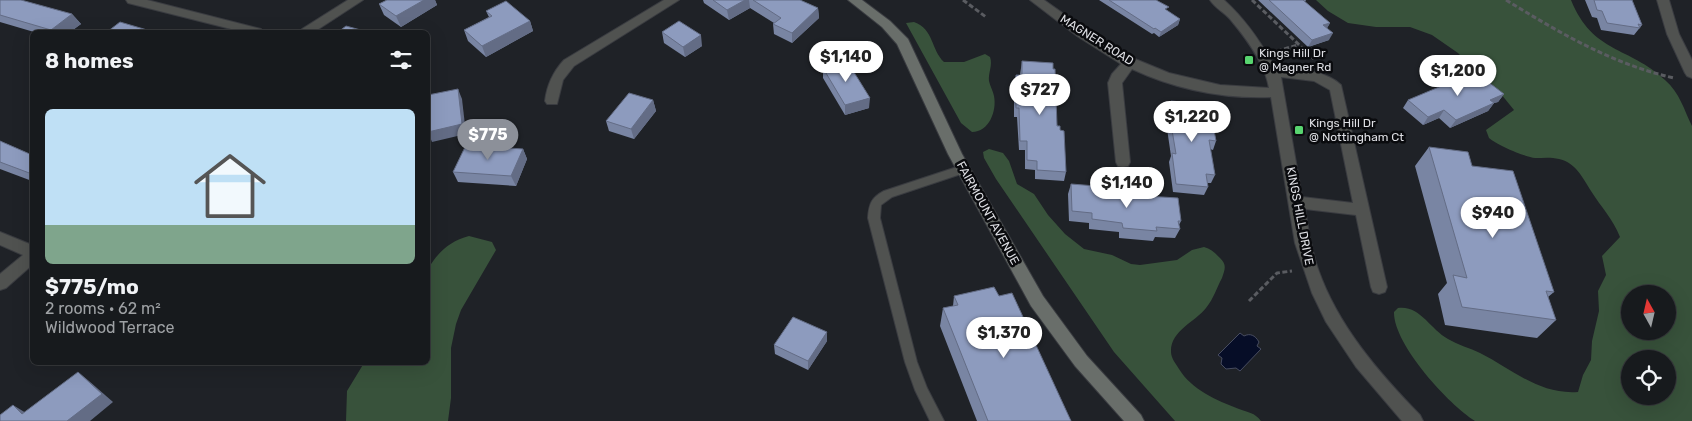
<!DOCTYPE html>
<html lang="en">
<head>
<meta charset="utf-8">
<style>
	:root { --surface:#171a1d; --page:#202326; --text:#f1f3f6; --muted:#9ea1a4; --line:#36383b; --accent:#8c9099 }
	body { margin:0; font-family:Rubik,sans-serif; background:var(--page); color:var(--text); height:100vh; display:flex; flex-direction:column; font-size:19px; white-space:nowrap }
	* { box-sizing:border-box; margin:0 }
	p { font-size:16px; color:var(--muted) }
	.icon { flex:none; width:28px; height:28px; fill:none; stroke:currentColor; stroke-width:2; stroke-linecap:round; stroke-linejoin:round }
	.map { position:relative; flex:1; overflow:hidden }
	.side { position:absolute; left:30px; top:30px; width:400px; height:335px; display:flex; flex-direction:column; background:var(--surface); border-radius:8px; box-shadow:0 5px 20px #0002,0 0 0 1px var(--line) }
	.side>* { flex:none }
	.needle { width:32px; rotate:352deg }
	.buttons { position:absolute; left:1621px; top:285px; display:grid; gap:10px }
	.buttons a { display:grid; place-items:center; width:55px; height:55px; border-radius:50%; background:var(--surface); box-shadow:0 5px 20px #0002,0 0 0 1px var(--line); font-size:25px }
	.price { position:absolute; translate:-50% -42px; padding:0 11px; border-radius:18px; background:#fff; color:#222; font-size:16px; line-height:32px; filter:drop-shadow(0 1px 2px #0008) }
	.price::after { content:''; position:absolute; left:50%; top:30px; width:15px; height:11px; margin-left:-8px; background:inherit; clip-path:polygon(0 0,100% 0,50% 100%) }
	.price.active { background:var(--accent); color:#fff }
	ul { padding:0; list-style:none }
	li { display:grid; align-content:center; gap:10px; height:265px; padding:0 15px }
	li+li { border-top:1px solid var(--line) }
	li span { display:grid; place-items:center; height:155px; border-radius:8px; color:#555 }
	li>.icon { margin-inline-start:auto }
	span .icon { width:90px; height:90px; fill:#fffc; stroke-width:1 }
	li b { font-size:21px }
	h2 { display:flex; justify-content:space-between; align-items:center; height:60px; padding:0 15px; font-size:21px }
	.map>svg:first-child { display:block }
	.green { fill:#38523b; fill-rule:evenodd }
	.water { fill:#060d27; stroke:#474c60 }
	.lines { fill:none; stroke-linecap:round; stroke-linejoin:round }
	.lane-casing { stroke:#3a3c41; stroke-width:2 }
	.street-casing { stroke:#3a3c41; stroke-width:2 }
	.secondary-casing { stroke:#3a3c41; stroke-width:2 }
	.path { stroke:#5a5c61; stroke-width:3; stroke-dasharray:5 2.5; stroke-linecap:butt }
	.lane { fill:#505250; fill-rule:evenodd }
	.street { fill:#505250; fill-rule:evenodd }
	.secondary { fill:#696e6a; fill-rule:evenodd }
	.wall { fill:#7985a3 }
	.shaded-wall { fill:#636c85 }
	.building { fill:#8d9bbe; stroke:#636c85 }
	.poi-dot { fill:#58d570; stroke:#0a0b0e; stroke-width:2 }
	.labels { text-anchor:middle; stroke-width:5; stroke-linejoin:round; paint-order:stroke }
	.street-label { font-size:12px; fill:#dedfe4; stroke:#0a0b0e }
	.poi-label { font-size:12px; fill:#dedfe4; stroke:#0a0b0e; text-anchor:start }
</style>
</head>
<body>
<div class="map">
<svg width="1692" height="421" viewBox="0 0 1692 421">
	<rect width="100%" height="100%" fill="#1f2227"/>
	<!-- green -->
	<g class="green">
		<path d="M1316,0H1571C1593,54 1629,46 1665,80C1680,93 1684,110 1692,126V421H1475C1449,405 1393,344 1394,312L1398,308C1420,305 1430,329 1448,339C1458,345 1470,348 1480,353C1512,369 1539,395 1578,392L1583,375L1591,360L1592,341L1599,311L1598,291L1606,275L1602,256L1620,237C1613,219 1601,207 1591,191C1583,178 1575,162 1559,159C1551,157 1543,158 1535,158C1525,157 1497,145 1489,138L1486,130L1514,110L1501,94L1478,75L1458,53L1432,35L1410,27H1376L1348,23L1328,11ZM1630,294H1668V331H1630ZM1630,359H1668V396H1630Z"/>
		<path d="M914,22C934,29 931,50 944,62H964L985,54L990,57C993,65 988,73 989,81C990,86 993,91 994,96C997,111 989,132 972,132L961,123L906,23Z"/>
		<path d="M989,149L1003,153L1009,161L1017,184L1034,194L1048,215L1065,234L1084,249L1112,255L1131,264L1140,265L1177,260L1192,250L1204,247C1211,249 1215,253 1220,258C1227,265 1225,269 1222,278C1216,289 1214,298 1206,308C1195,322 1170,331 1171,352C1171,358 1176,364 1179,369C1192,390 1216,400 1239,409C1249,413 1254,412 1261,421H1175L1114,352L996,179L984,158L983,152Z"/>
		<path d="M469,236L492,242L496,250L461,310L456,324L451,348V398L448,421H346L347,391L364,363L428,362V269C438,252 450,241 469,236Z"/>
	</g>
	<!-- water -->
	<path class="water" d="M1240,333L1244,336C1250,333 1255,335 1259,342L1257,346L1261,349L1240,371L1236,368L1226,369L1221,364L1222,358L1218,355Z"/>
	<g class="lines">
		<!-- lane casing -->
		<g class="lane-casing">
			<path id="lane" d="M963,165L968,169L967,172L892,197L881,205L880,218L917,362L927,388L944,421H930L915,390L905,362L868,218C869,204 871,198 884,191Z"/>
		</g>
		<!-- street casing -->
		<g class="street-casing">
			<g id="street">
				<polygon points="126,0 147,0 261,29 263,32 243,32 128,3"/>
				<polygon points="348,0 363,0 314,32 300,32 302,29"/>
				<path d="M664,0H679L574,66L563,80L557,104H547L545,101C547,85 553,72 564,60Z"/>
				<path d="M1030,0H1044L1109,46L1135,59L1169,73L1220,85L1269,88C1265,63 1246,38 1230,19C1224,12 1215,8 1210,0H1224C1246,20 1261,42 1275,68C1297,70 1324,69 1341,85L1387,287L1385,292L1379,294L1373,292L1371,287L1356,215L1305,209C1308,229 1311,249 1318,269C1338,326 1379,373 1420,415L1423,421H1402L1356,367L1326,322L1312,293L1295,243L1271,97C1223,99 1175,89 1132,69L1122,83L1130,162L1128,166L1123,167L1118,166L1116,162L1108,83L1112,74L1121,64L1077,36ZM1281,77L1314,81L1330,90L1353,203L1302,197Z"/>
				<polygon points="1657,0 1669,0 1679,34 1692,60 1692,78 1687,76 1685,73 1667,34"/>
				<polygon points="0,232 32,245 32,265 6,288 0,290 0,274 23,255 0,245"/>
			</g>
		</g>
		<!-- secondary casing -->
		<g class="secondary-casing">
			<polygon id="secondary" points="848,0 862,0 890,21 908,39 962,154 1043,296 1087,356 1141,415 1144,421 1124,421 1075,366 1031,306 948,154 897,44 882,27"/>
		</g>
		<!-- path -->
		<g class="path">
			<polyline points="963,0 986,17"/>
			<polyline points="1252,0 1314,59"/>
			<path d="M1506,0C1560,33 1612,64 1674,78"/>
			<polyline points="1277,51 1298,45"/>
			<polyline points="1249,301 1277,273 1292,271"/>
		</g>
		<!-- lane -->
		<use href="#lane" class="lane"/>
		<!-- street -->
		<use href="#street" class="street"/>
		<!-- secondary -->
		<use href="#secondary" class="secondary"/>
	</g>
	<!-- wall -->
	<g class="wall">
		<polygon points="0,0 72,14 81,24 70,32 34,32 0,22"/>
		<polygon points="387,0 435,0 437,5 401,27 384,15 379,4"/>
		<polygon points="703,0 800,0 818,8 819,18 792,43 774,34 773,24 774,23 750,8 729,20 704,3"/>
		<polygon points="1099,0 1156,0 1167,11 1180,19 1178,25 1159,37 1154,33 1152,34"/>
		<polygon points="1258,0 1306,0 1305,2 1330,23 1327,28 1329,40 1308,47"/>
		<polygon points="1585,0 1632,0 1642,25 1634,35 1601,30 1597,18 1592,17"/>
		<polygon points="486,11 530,21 533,31 486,57 468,41 464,30 489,17"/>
		<polygon points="662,32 702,46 685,57 664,43"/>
		<polygon points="1022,61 1060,130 1066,172 1064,181 1035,179 1035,170 1025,169 1025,150 1019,150 1017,117 1014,117 1014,84 1016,75 1020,75"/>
		<polygon points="823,68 869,108 845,115 823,78"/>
		<polygon points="1473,76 1504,94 1498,102 1494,103 1488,111 1450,128 1439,118 1423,125 1403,108 1408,100"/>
		<polygon points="653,100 656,111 634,139 609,131 606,121"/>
		<polygon points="1171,101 1207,119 1216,141 1213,150 1210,149 1215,175 1211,183 1207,183 1208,187 1204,195 1173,192 1169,162 1171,156 1165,115 1168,106 1170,106"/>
		<polygon points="0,141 32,155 32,181 0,169"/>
		<polygon points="1429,147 1472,166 1554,292 1548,297 1556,320 1537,338 1445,325 1438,294 1447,283 1415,166"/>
		<polygon points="523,149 527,159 516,186 458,182 453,172"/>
		<polygon points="1071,184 1181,221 1179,225 1180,229 1175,238 1155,237 1153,241 1119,238 1119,232 1089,229 1089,223 1069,221 1068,194"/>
		<polygon points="954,296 999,296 1071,421 977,421 940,326 943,308 953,306"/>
		<polygon points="827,341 808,370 775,354 774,345"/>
	</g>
	<!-- shaded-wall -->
	<g class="shaded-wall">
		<polygon points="424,0 435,0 437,5 401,27 396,16"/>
		<polygon points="745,0 749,0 750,8 729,20 727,10"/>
		<polygon points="818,8 819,18 792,43 792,33"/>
		<polygon points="72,14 81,24 70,32 53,32 51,30"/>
		<polygon points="1180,19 1178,25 1159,37 1161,32"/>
		<polygon points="530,21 533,31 486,57 482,46"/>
		<polygon points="1330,23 1326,30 1323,25"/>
		<polygon points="1333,33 1329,40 1308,47 1312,40"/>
		<polygon points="701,35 702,46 685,57 683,47"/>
		<polygon points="458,89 462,99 466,134 432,142 428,132"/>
		<polygon points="1504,94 1498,102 1494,103 1488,111 1450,128 1456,120 1490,100"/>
		<polygon points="870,98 869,108 845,115 845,105"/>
		<polygon points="653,100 656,111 634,139 631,129"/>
		<polygon points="1444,110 1439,118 1423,125 1428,117"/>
		<polygon points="523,149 527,159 516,186 511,176"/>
		<polygon points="827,332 827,341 808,370 808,361"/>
		<polygon points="78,372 89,381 113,402 90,421 67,421"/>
		<polygon points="13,405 26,413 22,414"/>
	</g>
	<!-- building -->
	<g class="building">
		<polygon points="0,0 21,0 72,14 51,30 0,15"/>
		<polygon points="387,0 424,0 396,16 379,4"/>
		<polygon points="713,0 745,0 727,10"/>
		<polygon points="753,0 800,0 818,8 792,33 773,24 781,18"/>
		<polygon points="1109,0 1156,0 1169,7 1165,9 1180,19 1161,32 1155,28 1154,29"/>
		<polygon points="1269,0 1303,0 1330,23 1323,25 1333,33 1312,40"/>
		<polygon points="1594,0 1632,0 1642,25 1638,24 1640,28 1607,23 1602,11 1597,10"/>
		<polygon points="506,1 530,21 482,46 464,30 492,16 486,11"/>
		<polygon points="679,21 701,35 683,47 662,32"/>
		<polygon points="120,22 154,32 107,32"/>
		<polygon points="346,26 368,32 338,32"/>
		<polygon points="847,61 870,98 845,105 823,68"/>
		<polygon points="1022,61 1053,63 1053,69 1055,69 1057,126 1060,126 1060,130 1064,131 1066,172 1037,170 1037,161 1027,160 1027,141 1020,141 1019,108 1016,108 1016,75 1022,75"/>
		<polygon points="1470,74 1473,76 1478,74 1504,94 1490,100 1494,103 1456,120 1444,110 1428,117 1408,100"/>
		<polygon points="458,89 462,124 428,132 428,95"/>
		<polygon points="629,93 653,100 631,129 606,121"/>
		<polygon points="1171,101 1204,104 1207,119 1212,119 1216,141 1209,140 1215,175 1206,174 1208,187 1176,184 1172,153 1176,154 1168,106 1172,106"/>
		<polygon points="0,141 32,155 32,174 0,162"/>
		<polygon points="466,145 523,149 511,176 453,172"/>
		<polygon points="1429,147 1468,152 1472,166 1513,171 1554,292 1546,291 1556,320 1462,307 1453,275 1467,278"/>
		<polygon points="1071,184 1096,186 1097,193 1178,198 1181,221 1178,221 1180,229 1156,227 1157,231 1123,228 1122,223 1092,219 1092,213 1072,211"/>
		<polygon points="994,287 999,296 1012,293 1071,421 988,421 943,308 958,305 954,296"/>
		<polygon points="793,317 827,332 808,361 774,345"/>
		<polygon points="78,372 102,394 67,421 0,421 0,415 13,405 22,414"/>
	</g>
	<!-- markers -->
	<g class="poi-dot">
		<rect x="1244" y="55" width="10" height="10" rx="2.5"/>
		<rect x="1294" y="125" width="10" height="10" rx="2.5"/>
	</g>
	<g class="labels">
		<!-- street labels -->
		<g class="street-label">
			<text transform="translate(1097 40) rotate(32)" y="4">MAGNER ROAD</text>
			<text transform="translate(988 213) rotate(61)" y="4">FAIRMOUNT AVENUE</text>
			<text transform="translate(1300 216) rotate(79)" y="4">KINGS HILL DRIVE</text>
		</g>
		<!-- poi labels -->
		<g class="poi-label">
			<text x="1259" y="57">Kings Hill Dr<tspan x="1259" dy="14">@ Magner Rd</tspan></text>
			<text x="1309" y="127">Kings Hill Dr<tspan x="1309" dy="14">@ Nottingham Ct</tspan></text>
		</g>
	</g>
</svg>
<div class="buttons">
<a><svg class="needle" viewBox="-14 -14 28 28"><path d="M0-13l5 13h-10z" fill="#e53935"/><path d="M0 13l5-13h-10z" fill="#9ea1a4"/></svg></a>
<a><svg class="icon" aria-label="locate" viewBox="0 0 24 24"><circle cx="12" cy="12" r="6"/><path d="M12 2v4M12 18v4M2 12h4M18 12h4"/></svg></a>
</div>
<b class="price" style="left:846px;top:83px">$1,140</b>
<b class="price" style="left:1458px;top:97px">$1,200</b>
<b class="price" style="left:1040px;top:116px">$727</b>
<b class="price" style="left:1192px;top:143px">$1,220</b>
<b class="price active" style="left:488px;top:161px">$775</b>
<b class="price" style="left:1127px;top:209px">$1,140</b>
<b class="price" style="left:1493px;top:239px">$940</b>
<b class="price" style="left:1004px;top:359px">$1,370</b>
<section class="side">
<h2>8 homes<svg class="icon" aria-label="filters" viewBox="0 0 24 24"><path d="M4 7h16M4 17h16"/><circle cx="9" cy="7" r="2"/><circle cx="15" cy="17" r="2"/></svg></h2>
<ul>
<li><span style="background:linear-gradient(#bfe0f5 75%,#7fa58c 0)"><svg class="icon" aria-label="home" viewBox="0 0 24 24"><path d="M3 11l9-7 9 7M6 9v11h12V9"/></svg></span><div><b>$775/mo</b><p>2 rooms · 62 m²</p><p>Wildwood Terrace</p></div></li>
</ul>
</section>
</div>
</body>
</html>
